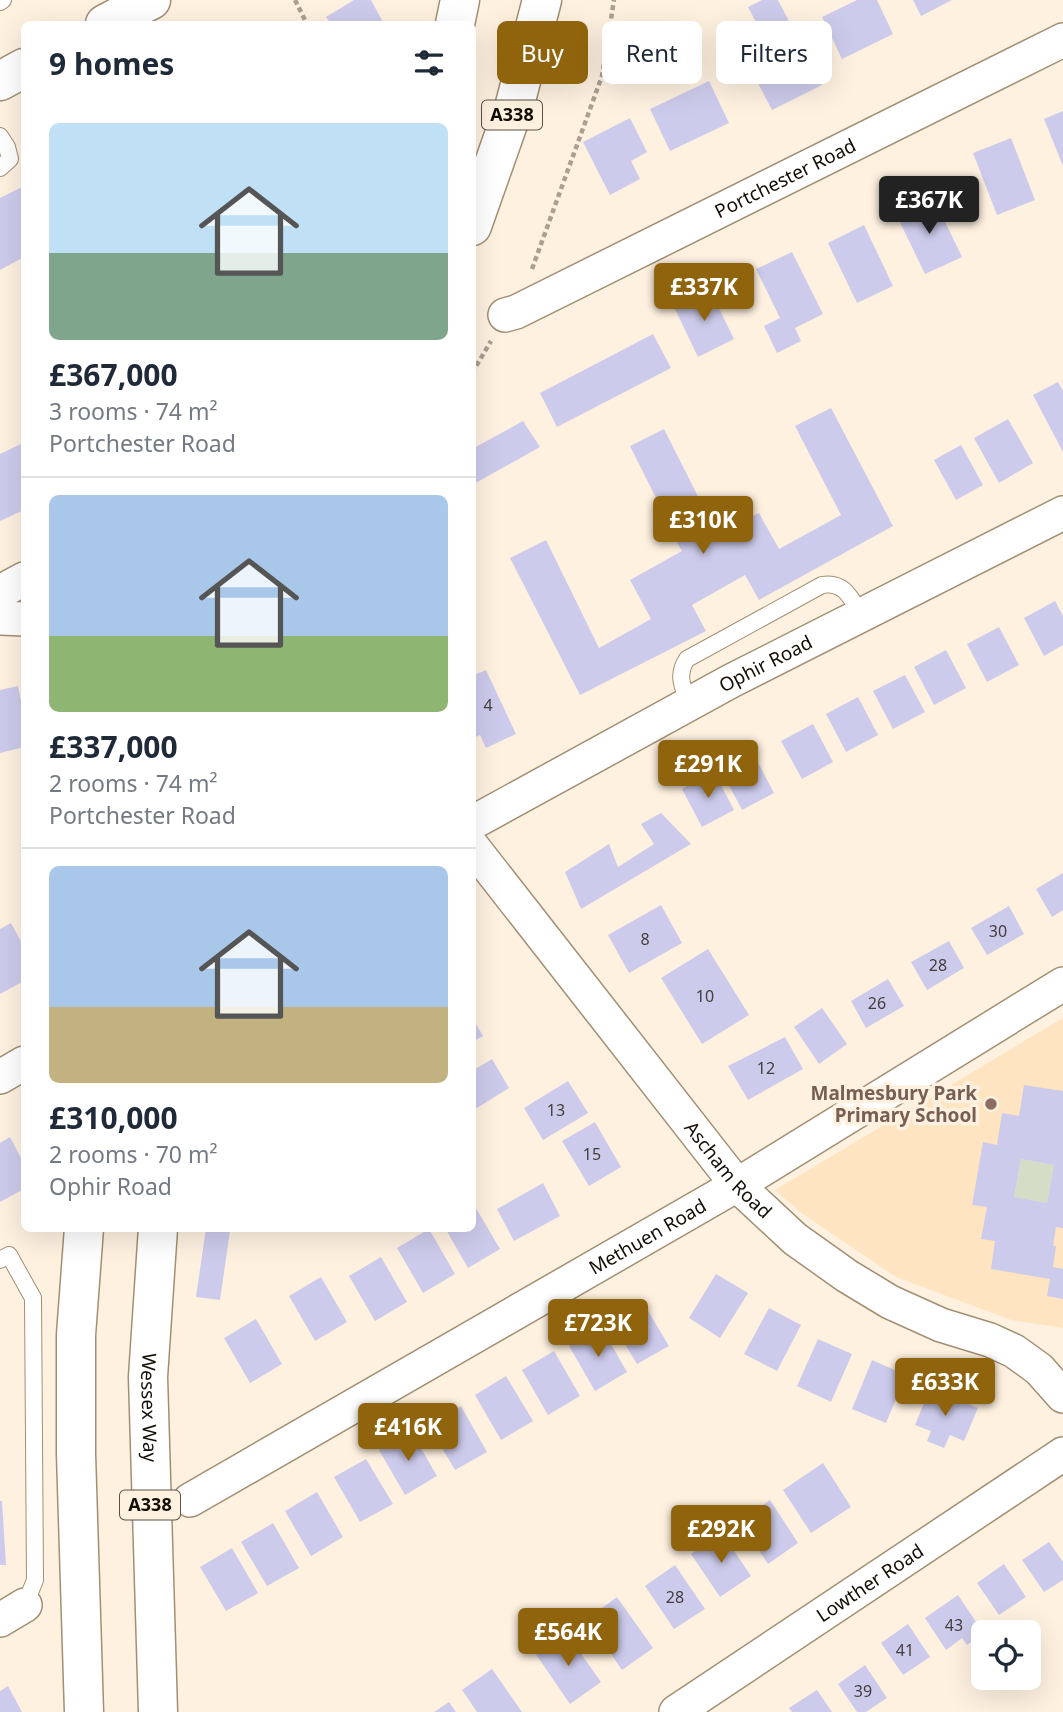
<!DOCTYPE html>
<html lang="en">
<head>
<meta charset="utf-8">
<style>
	:root { --surface:#fff; --page:#f6f6f7; --text:#1f2937; --muted:#747a83; --line:#e0e1e3; --accent:#8f640c }
	body { margin:0; font-family:"Noto Sans",sans-serif; background:var(--page); color:var(--text); height:100vh; display:flex; flex-direction:column; font-size:26px; white-space:nowrap }
	* { box-sizing:border-box; margin:0 }
	p { font-size:23px; color:var(--muted) }
	.icon { flex:none; width:38px; height:38px; fill:none; stroke:currentColor; stroke-width:2; stroke-linecap:round; stroke-linejoin:round }
	.map { position:relative; flex:1; overflow:hidden }
	.panel { position:absolute; left:21px; top:21px; width:455px; height:1211px; display:flex; flex-direction:column; background:var(--surface); border-radius:10px; box-shadow:0 7px 28px #0002 }
	.panel>* { flex:none }
	.banner { position:absolute; left:497px; top:21px; width:460px; height:63px; display:flex; gap:14px }
	.controls { position:absolute; left:971px; top:1620px; display:grid; gap:14px }
	.controls a { display:grid; place-items:center; width:70px; height:70px; border-radius:10px; background:var(--surface); box-shadow:0 7px 28px #0002; font-size:35px }
	.price { position:absolute; translate:-50% -60px; padding:0 16px; border-radius:7px; background:var(--accent); color:#fff; font-size:23px; line-height:46px; filter:drop-shadow(0 2px 4px #0008) }
	.price::after { content:''; position:absolute; left:50%; top:42px; width:21px; height:16px; margin-left:-10px; background:inherit; clip-path:polygon(0 0,100% 0,50% 100%) }
	.price.on { background:#222; color:#fff }
	ul { padding:0; list-style:none }
	li { display:grid; align-content:center; gap:14px; height:371px; padding:0 28px }
	li+li { border-top:2px solid var(--line) }
	li span { display:grid; place-items:center; height:217px; border-radius:10px; color:#555 }
	li>.icon { margin-inline-start:auto }
	span .icon { width:126px; height:126px; fill:#fffc; stroke-width:1 }
	li b { font-size:30px }
	h2 { display:flex; justify-content:space-between; align-items:center; height:84px; padding:0 28px; font-size:30px }
	.tag { padding:0 24px; border-radius:10px; background:var(--surface); box-shadow:0 7px 28px #0002; font-size:24px; line-height:63px }
	.tag.on { background:var(--accent); color:#fff }
	.map>svg:first-child { display:block }
	.built { fill:#fee4c0 }
	.green { fill:#d5ddc7 }
	.building { fill:#cdcbeb; fill-rule:evenodd }
	.lines { fill:none; stroke-linecap:round; stroke-linejoin:round }
	.service-casing { stroke:#a28f73; stroke-width:18 }
	.minor-casing { stroke:#a28f73; stroke-width:36 }
	.tertiary-casing { stroke:#a28f73; stroke-width:41 }
	.trunk-casing { stroke:#a28f73; stroke-width:41 }
	.path { stroke:#aa9f91; stroke-width:4.5; stroke-dasharray:5 3.5; stroke-linecap:butt }
	.service { stroke:#fff; stroke-width:16 }
	.minor { stroke:#fff; stroke-width:33 }
	.tertiary { stroke:#fff; stroke-width:38 }
	.trunk { stroke:#fff; stroke-width:38 }
	.education-dot { fill:#8d6e63; stroke:#fef1e0; stroke-width:2.5 }
	.labels { text-anchor:middle; stroke-width:7; stroke-linejoin:round; paint-order:stroke }
	.number-label { font-size:16px; fill:#433d3e }
	.shield { fill:#fef1e0; stroke:#5b5247; stroke-width:2 }
	.shield-label { font-size:18px; font-weight:bold; fill:#150e05 }
	.street-label { font-size:19px; fill:#150e05; stroke:#fef1e0 }
	.education-label { font-size:19px; font-weight:bold; fill:#785e54; stroke:#fef1e0; text-anchor:end }
</style>
</head>
<body>
<div class="map">
<svg width="1063" height="1712" viewBox="0 0 1063 1712">
	<rect width="100%" height="100%" fill="#fef1e0"/>
	<!-- built -->
	<polygon class="built" points="1063,1018 1063,1328 1011,1320 896,1277 800,1212 775,1190"/>
	<!-- green -->
	<polygon class="green" points="1021,1159 1054,1165 1047,1203 1014,1197"/>
	<!-- building -->
	<g class="building">
		<polygon points="354,0 371,0 384,24 331,24 326,17"/>
		<polygon points="762,0 778,0 822,85 772,110 747,62 770,49 748,7"/>
		<polygon points="857,0 877,0 893,34 842,59 822,17"/>
		<polygon points="913,0 952,0 921,16"/>
		<polygon points="709,81 729,123 670,151 650,109"/>
		<polygon points="1063,111 1063,166 1044,119"/>
		<polygon points="630,118 647,152 631,161 640,179 610,195 583,142"/>
		<polygon points="1011,138 1035,200 997,215 973,153"/>
		<polygon points="24,186 24,257 0,270 0,198"/>
		<polygon points="933,197 962,257 925,274 896,214"/>
		<polygon points="864,225 893,286 857,303 828,243"/>
		<polygon points="792,252 823,314 795,328 801,341 777,353 764,326 780,318 756,269"/>
		<polygon points="710,290 734,339 698,357 674,307"/>
		<polygon points="653,334 671,368 557,427 540,393"/>
		<polygon points="1058,382 1063,391 1063,452 1033,395"/>
		<polygon points="831,408 893,526 759,600 745,575 692,605 706,631 580,695 510,558 546,540 599,648 651,619 630,580 682,551 658,510 661,508 630,446 664,429 717,534 759,513 779,549 841,515 795,426"/>
		<polygon points="1008,419 1033,463 999,483 974,438"/>
		<polygon points="523,421 540,447 472,485 472,449"/>
		<polygon points="21,444 24,452 24,510 0,521 0,454"/>
		<polygon points="961,445 983,485 956,500 934,460"/>
		<polygon points="1055,601 1063,616 1063,645 1044,656 1024,618"/>
		<polygon points="999,627 1019,665 987,682 967,644"/>
		<polygon points="946,650 966,688 934,705 914,667"/>
		<polygon points="486,670 516,734 486,748 480,735 472,739 472,676"/>
		<polygon points="905,675 925,712 893,729 873,691"/>
		<polygon points="18,686 24,716 24,747 0,753 0,690"/>
		<polygon points="858,697 878,735 846,752 826,714"/>
		<polygon points="813,724 833,762 802,779 781,741"/>
		<polygon points="754,755 774,793 742,810 722,772"/>
		<polygon points="714,772 734,810 702,827 682,789"/>
		<polygon points="661,813 691,844 581,909 565,872 609,844 618,867 654,844 641,824"/>
		<polygon points="1063,873 1063,910 1052,917 1036,889"/>
		<polygon points="661,905 682,943 629,973 608,935"/>
		<polygon points="1009,906 1024,934 987,955 971,928"/>
		<polygon points="11,923 24,947 24,981 0,994 0,929"/>
		<polygon points="949,941 964,968 927,990 911,962"/>
		<polygon points="708,949 749,1015 702,1044 661,978"/>
		<polygon points="888,979 904,1006 866,1028 851,1001"/>
		<polygon points="822,1008 847,1044 819,1064 794,1027"/>
		<polygon points="472,1017 483,1036 472,1042"/>
		<polygon points="785,1037 803,1069 748,1100 728,1066"/>
		<polygon points="492,1059 509,1088 472,1111 472,1071"/>
		<polygon points="568,1081 588,1113 543,1140 524,1108"/>
		<path d="M1024,1085L1063,1091V1228L1056,1227L1053,1246H1056L1053,1267L1063,1269V1299L1047,1296L1050,1279L991,1269L995,1241L981,1239L987,1207L972,1205L983,1142L997,1145L1002,1113L1019,1116ZM1021,1159L1054,1165L1047,1203L1014,1197Z"/>
		<polygon points="595,1122 621,1167 589,1186 562,1141"/>
		<polygon points="10,1137 24,1164 24,1189 0,1202 0,1143"/>
		<polygon points="543,1183 560,1216 514,1241 497,1209"/>
		<polygon points="474,1205 500,1249 468,1268 445,1228 472,1228"/>
		<polygon points="206,1228 230,1231 220,1300 196,1297"/>
		<polygon points="429,1229 455,1274 423,1293 397,1248"/>
		<polygon points="381,1257 407,1302 375,1321 349,1276"/>
		<polygon points="716,1274 748,1293 720,1338 689,1318"/>
		<polygon points="321,1277 347,1322 315,1341 289,1296"/>
		<polygon points="642,1301 669,1346 637,1364 610,1320"/>
		<polygon points="769,1308 801,1325 777,1371 744,1354"/>
		<polygon points="256,1319 282,1364 250,1383 224,1338"/>
		<polygon points="601,1327 627,1372 595,1391 569,1346"/>
		<polygon points="818,1339 852,1354 831,1402 797,1386"/>
		<polygon points="554,1351 580,1396 548,1415 522,1370"/>
		<polygon points="872,1360 906,1375 886,1423 852,1409"/>
		<polygon points="506,1376 533,1421 501,1440 475,1395"/>
		<polygon points="930,1389 978,1408 964,1441 950,1435 944,1448 927,1441 931,1431 915,1425"/>
		<polygon points="461,1406 487,1452 455,1470 429,1426"/>
		<polygon points="411,1431 437,1476 405,1495 379,1450"/>
		<polygon points="366,1459 393,1504 360,1522 334,1477"/>
		<polygon points="823,1463 851,1507 811,1533 783,1490"/>
		<polygon points="317,1492 343,1537 311,1556 285,1511"/>
		<polygon points="770,1500 798,1543 768,1564 739,1521"/>
		<polygon points="0,1501 2,1501 6,1565 0,1565"/>
		<polygon points="273,1523 299,1568 267,1586 241,1542"/>
		<polygon points="722,1533 751,1576 720,1597 691,1554"/>
		<polygon points="1049,1542 1063,1562 1063,1580 1044,1592 1022,1560"/>
		<polygon points="232,1548 258,1593 226,1611 200,1567"/>
		<polygon points="1004,1564 1026,1597 999,1615 977,1583"/>
		<polygon points="675,1565 705,1609 674,1629 645,1586"/>
		<polygon points="958,1595 984,1634 967,1645 962,1638 946,1650 925,1618"/>
		<polygon points="617,1597 653,1648 622,1670 587,1619"/>
		<polygon points="908,1624 930,1657 903,1675 881,1643"/>
		<polygon points="565,1631 601,1682 570,1704 535,1653"/>
		<polygon points="865,1665 887,1698 866,1712 857,1712 838,1684"/>
		<polygon points="492,1669 522,1712 477,1712 462,1690"/>
		<polygon points="8,1686 22,1712 0,1712 0,1691"/>
		<polygon points="817,1690 832,1712 792,1712 789,1708"/>
		<polygon points="449,1702 456,1712 434,1712"/>
	</g>
	<g class="lines">
		<!-- service casing -->
		<g class="service-casing">
			<g id="service">
				<polyline points="0,2 3,0"/>
				<polyline points="0,136 7,147 10,159 0,168"/>
				<path d="M689,704C683,688 676,675 687,659L822,585C845,581 851,599 862,616"/>
				<polyline points="0,1260 9,1255 33,1298 35,1580 25,1605"/>
			</g>
		</g>
		<!-- minor casing -->
		<g class="minor-casing">
			<g id="minor">
				<path id="s1" d="M505,315L516,312L1063,40"/>
				<polyline points="0,592 24,579"/>
				<polyline points="0,618 24,619"/>
				<path id="s2" d="M472,823L731,681L1063,513"/>
				<path id="s3" d="M472,846L737,1185L795,1239L847,1276L890,1302L941,1325L990,1340L1014,1351L1039,1369L1063,1396"/>
				<polyline points="0,1077 24,1063"/>
				<path id="s4" d="M190,1500L737,1185L1063,984"/>
				<polyline points="0,1620 25,1605"/>
				<path id="s5" d="M676,1712L1063,1454"/>
			</g>
		</g>
		<!-- tertiary casing -->
		<g class="tertiary-casing">
			<g id="tertiary">
				<polyline points="105,24 151,0"/>
				<polyline points="0,81 24,68"/>
			</g>
		</g>
		<!-- trunk casing -->
		<g class="trunk-casing">
			<g id="trunk">
				<polyline points="455,24 460,0"/>
				<polyline points="472,226 515,104 542,0"/>
				<polyline points="84,1228 76,1335 76,1454 84,1712"/>
				<path id="s6" d="M158,1228L148,1377L158,1712"/>
			</g>
		</g>
		<!-- path -->
		<g class="path">
			<polyline points="295,0 307,24"/>
			<polyline points="532,269 602,76 614,0"/>
			<polyline points="472,373 491,341"/>
		</g>
		<!-- service -->
		<use href="#service" class="service"/>
		<!-- minor -->
		<use href="#minor" class="minor"/>
		<!-- tertiary -->
		<use href="#tertiary" class="tertiary"/>
		<!-- trunk -->
		<use href="#trunk" class="trunk"/>
	</g>
	<!-- markers -->
	<circle class="education-dot" cx="991" cy="1104" r="7"/>
	<g class="labels">
		<!-- number labels -->
		<g class="number-label">
			<text x="488" y="711">4</text>
			<text x="998" y="937">30</text>
			<text x="645" y="945">8</text>
			<text x="938" y="971">28</text>
			<text x="705" y="1002">10</text>
			<text x="877" y="1009">26</text>
			<text x="766" y="1074">12</text>
			<text x="556" y="1116">13</text>
			<text x="592" y="1160">15</text>
			<text x="675" y="1603">28</text>
			<text x="954" y="1631">43</text>
			<text x="905" y="1656">41</text>
			<text x="863" y="1697">39</text>
		</g>
		<!-- shield labels -->
		<g class="shield">
			<rect x="482" y="100.5" width="60" height="29" rx="5"/>
			<rect x="120" y="1490.5" width="60" height="29" rx="5"/>
		</g>
		<g class="shield-label">
			<text x="512" y="121">A338</text>
			<text x="150" y="1511">A338</text>
		</g>
		<!-- street labels -->
		<g class="street-label">
			<text dy="7" stroke="none"><textPath href="#s1" startOffset="312">Portchester Road</textPath></text>
			<text dy="7" stroke="none"><textPath href="#s2" startOffset="334">Ophir Road</textPath></text>
			<text dy="7" stroke="none"><textPath href="#s3" startOffset="413">Ascham Road</textPath></text>
			<text dy="7" stroke="none"><textPath href="#s4" startOffset="528">Methuen Road</textPath></text>
			<text dy="7" stroke="none"><textPath href="#s6" startOffset="180">Wessex Way</textPath></text>
			<text dy="7" stroke="none"><textPath href="#s5" startOffset="233">Lowther Road</textPath></text>
		</g>
		<!-- education labels -->
		<g class="education-label">
			<text x="977" y="1100">Malmesbury Park<tspan x="977" dy="22">Primary School</tspan></text>
		</g>
	</g>
</svg>
<div class="controls">
<a><svg class="icon" aria-label="locate" viewBox="0 0 24 24"><circle cx="12" cy="12" r="6"/><path d="M12 2v4M12 18v4M2 12h4M18 12h4"/></svg></a>
</div>
<b class="price on" style="left:929px;top:236px">£367K</b>
<b class="price" style="left:704px;top:323px">£337K</b>
<b class="price" style="left:703px;top:556px">£310K</b>
<b class="price" style="left:708px;top:800px">£291K</b>
<b class="price" style="left:598px;top:1359px">£723K</b>
<b class="price" style="left:945px;top:1418px">£633K</b>
<b class="price" style="left:408px;top:1463px">£416K</b>
<b class="price" style="left:721px;top:1565px">£292K</b>
<b class="price" style="left:568px;top:1668px">£564K</b>
<div class="banner">
<a class="tag on">Buy</a>
<a class="tag">Rent</a>
<a class="tag">Filters</a>
</div>
<section class="panel">
<h2>9 homes<svg class="icon" aria-label="filters" viewBox="0 0 24 24"><path d="M4 7h16M4 17h16"/><circle cx="9" cy="7" r="2"/><circle cx="15" cy="17" r="2"/></svg></h2>
<ul>
<li><span style="background:linear-gradient(#bfe0f5 60%,#7fa58c 0)"><svg class="icon" aria-label="home" viewBox="0 0 24 24"><path d="M3 11l9-7 9 7M6 9v11h12V9"/></svg></span><div><b>£367,000</b><p>3 rooms · 74 m²</p><p>Portchester Road</p></div></li>
<li><span style="background:linear-gradient(#a9c7e8 65%,#8fb573 0)"><svg class="icon" aria-label="home" viewBox="0 0 24 24"><path d="M3 11l9-7 9 7M6 9v11h12V9"/></svg></span><div><b>£337,000</b><p>2 rooms · 74 m²</p><p>Portchester Road</p></div></li>
<li><span style="background:linear-gradient(#a9c7e8 65%,#c2b280 0)"><svg class="icon" aria-label="home" viewBox="0 0 24 24"><path d="M3 11l9-7 9 7M6 9v11h12V9"/></svg></span><div><b>£310,000</b><p>2 rooms · 70 m²</p><p>Ophir Road</p></div></li>
</ul>
</section>
</div>
</body>
</html>
